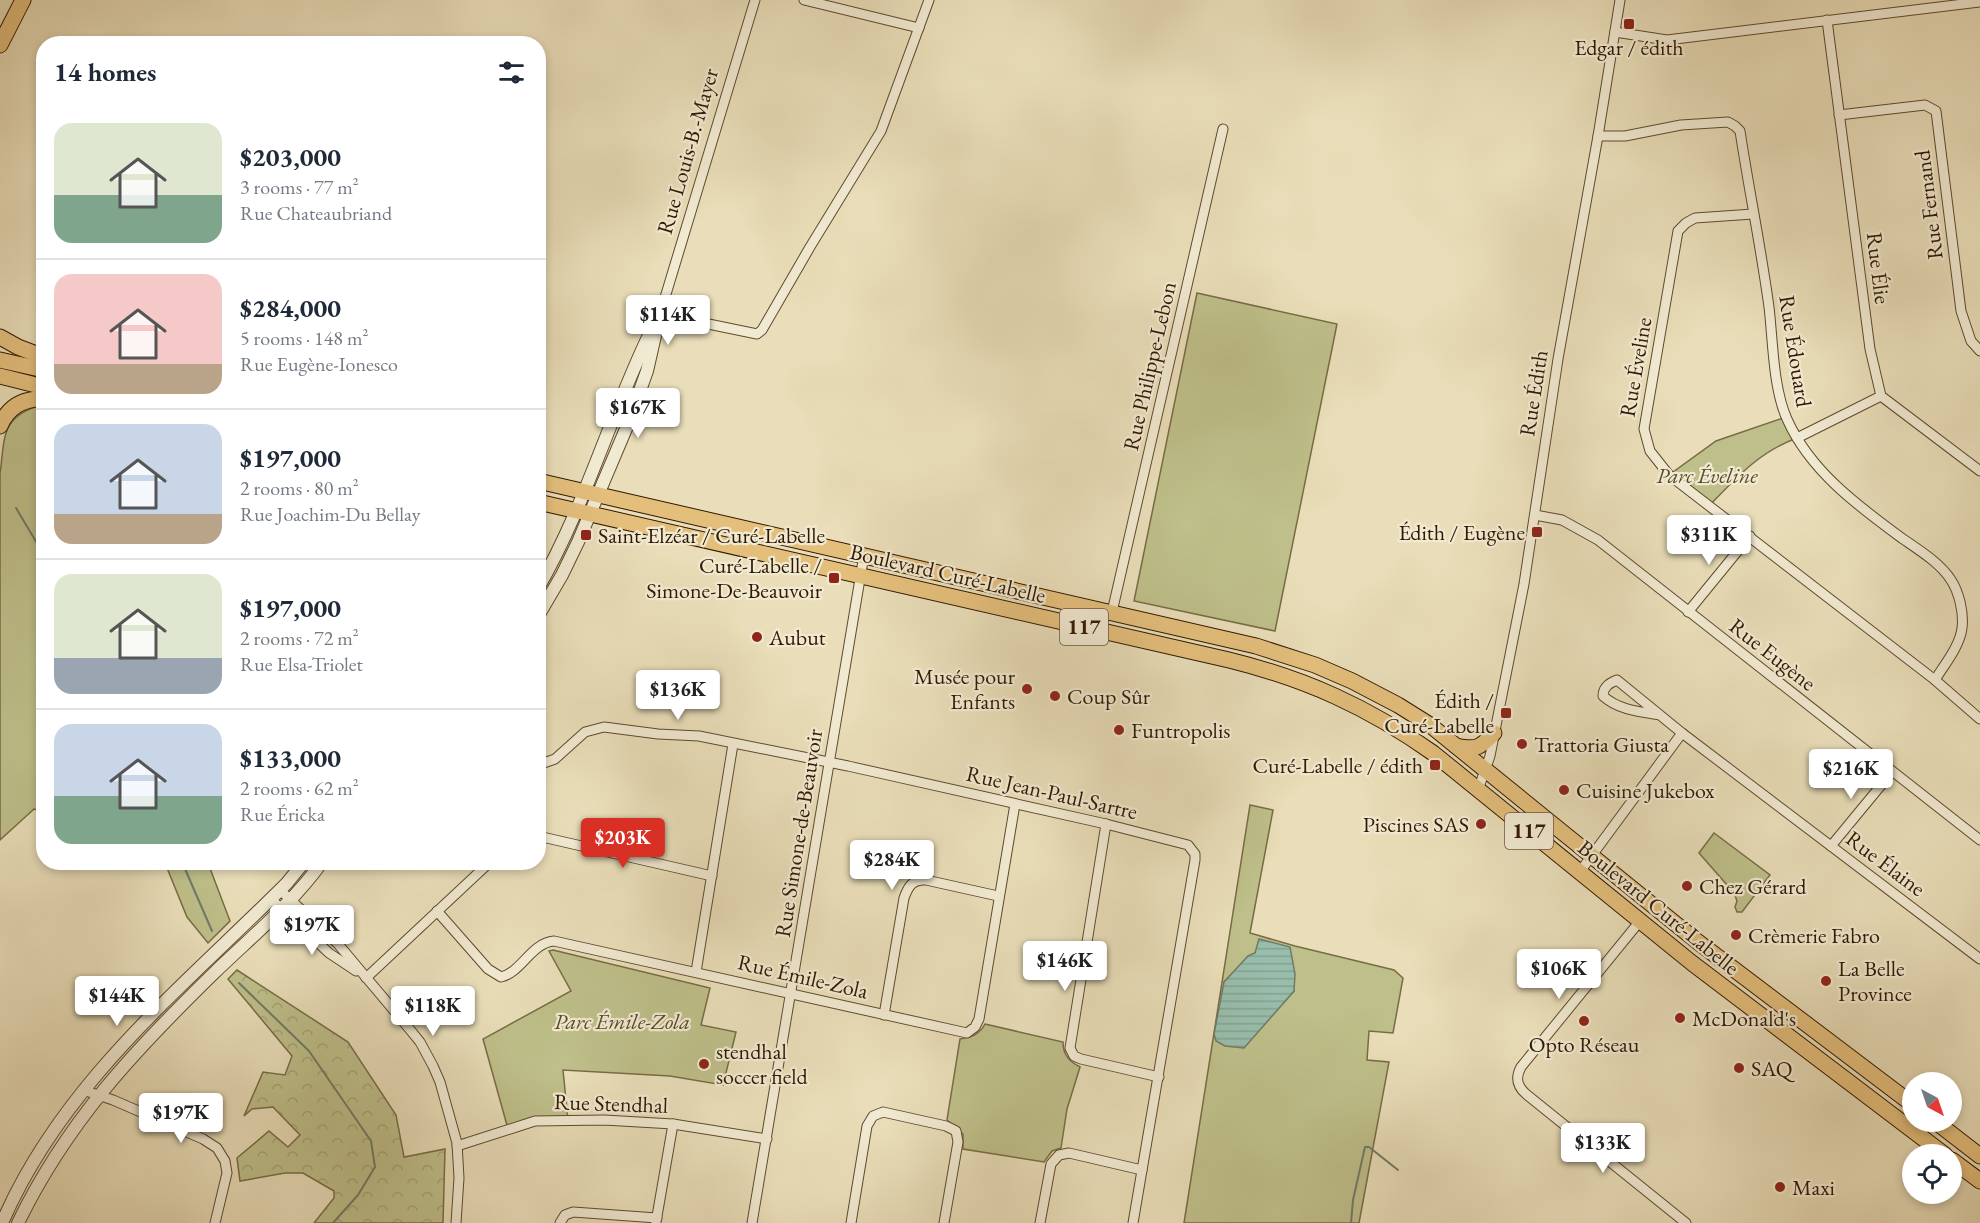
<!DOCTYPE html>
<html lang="en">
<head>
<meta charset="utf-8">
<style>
	:root { --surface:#fff; --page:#f2f2f3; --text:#1f2937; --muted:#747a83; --line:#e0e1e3; --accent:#d93025 }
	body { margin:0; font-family:"EB Garamond",serif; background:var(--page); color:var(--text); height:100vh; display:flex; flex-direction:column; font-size:22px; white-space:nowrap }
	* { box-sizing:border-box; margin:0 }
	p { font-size:20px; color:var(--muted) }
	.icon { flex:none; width:33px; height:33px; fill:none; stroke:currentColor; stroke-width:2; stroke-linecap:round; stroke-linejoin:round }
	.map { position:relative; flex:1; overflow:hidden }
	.side { position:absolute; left:36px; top:36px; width:510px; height:834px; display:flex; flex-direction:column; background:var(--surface); border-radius:24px; box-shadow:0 3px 9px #0003 }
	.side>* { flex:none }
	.needle { width:39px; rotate:140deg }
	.fabs { position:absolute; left:1902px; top:1072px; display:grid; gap:12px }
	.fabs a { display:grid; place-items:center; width:60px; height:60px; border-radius:50%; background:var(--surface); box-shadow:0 3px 9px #0003; font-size:30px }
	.price { position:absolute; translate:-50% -51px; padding:0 14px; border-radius:6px; background:#fff; color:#222; font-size:20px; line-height:39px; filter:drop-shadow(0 2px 3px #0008) }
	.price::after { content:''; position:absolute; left:50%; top:36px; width:18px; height:14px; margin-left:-9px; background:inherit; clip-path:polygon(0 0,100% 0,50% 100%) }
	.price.on { background:var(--accent); color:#fff }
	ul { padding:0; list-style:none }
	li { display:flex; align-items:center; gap:18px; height:150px; padding:0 18px }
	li+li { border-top:2px solid var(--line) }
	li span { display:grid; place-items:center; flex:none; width:168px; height:120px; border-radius:18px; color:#555 }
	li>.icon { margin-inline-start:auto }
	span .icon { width:72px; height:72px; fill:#fffc; stroke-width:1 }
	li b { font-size:26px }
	h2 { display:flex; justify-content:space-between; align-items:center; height:72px; padding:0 18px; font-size:26px }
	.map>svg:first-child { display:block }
	.green { fill:#bebf8a; stroke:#786c45; stroke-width:1.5; fill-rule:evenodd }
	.forest { fill:url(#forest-crowns); stroke:#786c45; stroke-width:1.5 }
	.water { fill:url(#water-rules); stroke:#6f7b67; stroke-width:1.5 }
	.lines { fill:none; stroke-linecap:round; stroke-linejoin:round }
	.stream { stroke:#6f7b67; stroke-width:2 }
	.minor-casing { stroke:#5f4a2e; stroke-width:11 }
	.tertiary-casing { stroke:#5f4a2e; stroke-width:14 }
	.primary-casing { stroke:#311800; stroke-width:17 }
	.minor { stroke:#f1ead2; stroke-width:9 }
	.tertiary { stroke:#f1ead2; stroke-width:12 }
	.primary { stroke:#e4bf7c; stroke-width:15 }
	.poi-dot { fill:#8f2418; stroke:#f1ead2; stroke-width:2 }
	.labels { text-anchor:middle; stroke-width:4.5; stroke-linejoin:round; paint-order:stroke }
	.shield { fill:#f1ead2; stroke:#6b573f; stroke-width:1.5 }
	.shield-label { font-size:21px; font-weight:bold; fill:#311800 }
	.poi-label { font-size:22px; fill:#311800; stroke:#f1ead2; text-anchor:start }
	.street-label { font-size:22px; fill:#311800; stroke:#f1ead2 }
	.park-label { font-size:22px; font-style:italic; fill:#5b4a29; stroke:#f1ead2 }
</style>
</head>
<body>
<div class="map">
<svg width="1980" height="1223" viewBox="0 0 1980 1223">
	<defs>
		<pattern id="forest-crowns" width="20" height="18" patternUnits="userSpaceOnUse" patternTransform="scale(1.5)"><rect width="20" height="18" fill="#bebf8a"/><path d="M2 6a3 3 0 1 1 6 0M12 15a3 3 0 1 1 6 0" fill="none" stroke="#a4a375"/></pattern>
		<pattern id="water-rules" width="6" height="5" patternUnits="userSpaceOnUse" patternTransform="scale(1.5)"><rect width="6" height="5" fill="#98bdab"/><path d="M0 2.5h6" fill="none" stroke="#83a291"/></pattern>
	</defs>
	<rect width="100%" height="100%" fill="#e9deb9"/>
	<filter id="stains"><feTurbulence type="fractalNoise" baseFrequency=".00333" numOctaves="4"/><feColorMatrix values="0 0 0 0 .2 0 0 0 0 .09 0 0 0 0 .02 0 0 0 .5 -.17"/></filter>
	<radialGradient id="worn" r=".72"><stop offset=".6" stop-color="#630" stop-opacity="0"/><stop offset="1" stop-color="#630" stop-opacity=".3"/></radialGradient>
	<!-- green -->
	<g class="green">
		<polygon points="1197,293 1337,324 1275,631 1134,601"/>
		<path d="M42,405L43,812L34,809L0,840V474C5,438 0,416 42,405Z"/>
		<path d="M1786,417L1797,438C1759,452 1737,477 1710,505L1669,475L1716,441Z"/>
		<path d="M1250,805L1273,810L1250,933L1295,946L1394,970L1403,978L1393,1033L1369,1031L1367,1060L1389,1062L1359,1223H1184ZM1255,953L1294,991L1244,1047L1224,982L1248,957Z"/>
		<polygon points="1714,833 1770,875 1742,912 1737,912 1735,907 1737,901 1734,893 1699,853"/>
		<polygon points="165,863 208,863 230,921 208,943 187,917"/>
		<polygon points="553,950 710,988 701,1025 736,1032 723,1085 670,1076 563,1070 568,1120 508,1129 483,1039 571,991 549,951"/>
		<path d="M985,1024L1063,1042C1063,1055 1069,1061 1080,1067L1067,1109L1061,1148L1052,1151L1044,1162L963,1149V1134L947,1120L960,1039C972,1037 979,1035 985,1024Z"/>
	</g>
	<!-- forest -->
	<polygon class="forest" points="237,970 348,1042 396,1115 404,1157 445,1149 443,1223 314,1223 334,1198 334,1191 303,1173 285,1173 240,1181 237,1158 269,1131 288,1147 300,1135 273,1107 252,1109 244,1116 263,1072 285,1075 292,1056 228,979"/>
	<!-- water -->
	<polygon class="water" points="1259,939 1290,947 1295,974 1294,991 1244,1048 1225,1046 1216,1041 1214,1034 1224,982 1248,956 1255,953"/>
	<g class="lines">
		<!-- stream -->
		<g class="stream">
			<polyline points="16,508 44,555"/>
			<polyline points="182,862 212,931"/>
			<polyline points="239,983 309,1051 371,1141 375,1167 358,1195 333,1223"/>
			<polyline points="1351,1223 1353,1200 1365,1147 1369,1147 1398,1170"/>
		</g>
		<!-- minor casing -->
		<g class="minor-casing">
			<g id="minor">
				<polyline points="755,0 660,314 757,334 762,330 810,247 881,131 929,0"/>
				<polyline points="804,0 919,28"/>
				<polyline points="1827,20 1870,349 1881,396 1980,471"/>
				<polyline points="1615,32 1667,40 1980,2"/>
				<polyline points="1839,115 1925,105 1936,111 1961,311 1971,341 1980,351"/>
				<path d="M1598,136H1625L1681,125L1728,122L1735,126L1740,131C1749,190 1761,248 1769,307C1773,341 1773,388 1787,419C1810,471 1858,506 1903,539C1919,550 1940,563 1951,580C1959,592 1964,613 1962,628C1960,646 1944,665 1935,680"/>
				<polyline points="1753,214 1695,218 1686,223 1678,231 1644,429 1650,451 1669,475 1935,680 1980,719"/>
				<polyline points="1797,438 1881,396"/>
				<polyline points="1535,515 1562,520 1598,540 1980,840"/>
				<polyline points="1112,612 1223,129"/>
				<polyline points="1688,612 1750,536"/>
				<path d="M1660,715C1641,712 1618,710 1603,696C1603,687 1609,683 1617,680L1682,733L1980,959"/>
				<polyline points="538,765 555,759 585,732 604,727 658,734 699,736 848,766 1106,824 1188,845 1195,854 1195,860 1133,1223"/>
				<polyline points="1478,790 1490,756 1524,584 1558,359 1598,136 1620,0"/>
				<polyline points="1106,824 1070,1048 1074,1056 1081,1059 1159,1077"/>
				<polyline points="538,836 712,876"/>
				<polyline points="1831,846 1892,772"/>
				<polyline points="1579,873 1682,733"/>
				<polyline points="280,890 338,944 407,1026 420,1042 433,1066 440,1082 457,1143 459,1178 456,1223"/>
				<polyline points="271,899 329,953 356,971"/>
				<path d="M437,911L488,969L501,977C522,972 531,943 554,941L967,1033L975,1027L979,1019L1015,804"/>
				<path d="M1640,921L1521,1067C1515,1078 1517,1086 1526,1094L1686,1223"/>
				<polyline points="696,972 733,744"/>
				<polyline points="366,978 490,862"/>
				<path d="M884,1015L904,898C908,887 912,879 926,880L998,896"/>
				<polyline points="83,1090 113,1100 203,1139 217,1148 225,1161 227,1173 215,1223"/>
				<polyline points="457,1146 535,1121 604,1120 673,1124 767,1139"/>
				<polyline points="656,1222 673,1124"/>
				<polyline points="560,1223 565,1215 573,1212 657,1218"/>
				<polyline points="752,1223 864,555"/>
				<polyline points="851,1223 867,1126 873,1116 883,1112 946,1126 956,1131 958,1142 944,1223"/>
				<polyline points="1040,1223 1051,1164 1059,1155 1069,1153 1142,1170"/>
			</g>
		</g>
		<!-- tertiary casing -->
		<g class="tertiary-casing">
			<g id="tertiary">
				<path d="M538,588C585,507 610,415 651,331"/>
				<polyline points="538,616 562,575 578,542 628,424 647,371 660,314"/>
				<path d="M2,1223C62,1083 182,988 287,883L304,862"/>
				<path d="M18,1223C67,1122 134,1051 214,973C250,938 292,904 322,862"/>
			</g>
		</g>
		<!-- primary casing -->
		<g class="primary-casing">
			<g id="primary">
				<polyline points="0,45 23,0"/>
				<polyline points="0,337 18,347 44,357"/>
				<polyline points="0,360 44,370"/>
				<polyline points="0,376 44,387"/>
				<path d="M0,426C8,407 23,398 44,399"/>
				<polyline points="538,481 1256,646 1315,665 1352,681 1398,705 1430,725 1698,942 1912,1104"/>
				<path d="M538,502L1229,660C1306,679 1368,707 1433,753L1692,963L1945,1155"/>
				<path d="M1456,746C1477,750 1480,748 1494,733"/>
				<polyline points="1936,1122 1980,1156"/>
				<polyline points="1952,1160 1980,1181"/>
			</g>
		</g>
		<!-- minor -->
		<use href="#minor" class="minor"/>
		<!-- tertiary -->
		<use href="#tertiary" class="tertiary"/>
		<!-- primary -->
		<use href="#primary" class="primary"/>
	</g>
	<!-- markers -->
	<g class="poi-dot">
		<rect x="1623" y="18" width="12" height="12" rx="3"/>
		<rect x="1531" y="526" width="12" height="12" rx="3"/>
		<rect x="580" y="529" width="12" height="12" rx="3"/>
		<rect x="828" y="572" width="12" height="12" rx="3"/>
		<circle cx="757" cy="637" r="6"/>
		<circle cx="1027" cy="689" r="6"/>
		<circle cx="1055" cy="696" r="6"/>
		<rect x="1500" y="707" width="12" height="12" rx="3"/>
		<circle cx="1119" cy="730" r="6"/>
		<circle cx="1522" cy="744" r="6"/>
		<rect x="1429" y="759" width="12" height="12" rx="3"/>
		<circle cx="1564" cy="790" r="6"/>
		<circle cx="1481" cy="824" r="6"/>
		<circle cx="1687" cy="886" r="6"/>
		<circle cx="1736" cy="935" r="6"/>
		<circle cx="1826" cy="981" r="6"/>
		<circle cx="1680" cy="1018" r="6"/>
		<circle cx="1584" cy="1021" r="6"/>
		<circle cx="704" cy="1064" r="6"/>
		<circle cx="1739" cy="1068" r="6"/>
		<circle cx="1780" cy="1187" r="6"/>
	</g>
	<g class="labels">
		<!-- shield labels -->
		<g class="shield">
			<rect x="1060" y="609" width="48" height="36" rx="4.5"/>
			<rect x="1505" y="813" width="48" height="36" rx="4.5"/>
		</g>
		<g class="shield-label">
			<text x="1084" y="634">117</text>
			<text x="1529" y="838">117</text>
		</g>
		<!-- poi labels -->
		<g class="poi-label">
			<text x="1629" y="55" text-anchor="middle">Edgar / édith</text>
			<text x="1525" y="540" text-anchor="end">Édith / Eugène</text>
			<text x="598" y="543">Saint-Elzéar / Curé-Labelle</text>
			<text x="822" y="573" text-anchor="end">Curé-Labelle /<tspan x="822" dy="25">Simone-De-Beauvoir</tspan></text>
			<text x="769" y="645">Aubut</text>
			<text x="1015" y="684" text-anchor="end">Musée pour<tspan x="1015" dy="25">Enfants</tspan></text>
			<text x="1067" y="704">Coup Sûr</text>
			<text x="1494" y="708" text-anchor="end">Édith /<tspan x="1494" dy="25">Curé-Labelle</tspan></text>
			<text x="1131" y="738">Funtropolis</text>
			<text x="1534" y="752">Trattoria Giusta</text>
			<text x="1423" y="773" text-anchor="end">Curé-Labelle / édith</text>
			<text x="1576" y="798">Cuisine Jukebox</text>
			<text x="1469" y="832" text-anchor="end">Piscines SAS</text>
			<text x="1699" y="894">Chez Gérard</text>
			<text x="1748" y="943">Crèmerie Fabro</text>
			<text x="1838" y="976">La Belle<tspan x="1838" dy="25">Province</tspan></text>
			<text x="1692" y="1026">McDonald's</text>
			<text x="1584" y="1052" text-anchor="middle">Opto Réseau</text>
			<text x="716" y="1059">stendhal<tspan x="716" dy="25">soccer field</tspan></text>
			<text x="1751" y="1076">SAQ</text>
			<text x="1792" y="1195">Maxi</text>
		</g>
		<!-- street labels -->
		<g class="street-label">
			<text transform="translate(687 151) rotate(-74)" y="8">Rue Louis-B.-Mayer</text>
			<text transform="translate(1928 205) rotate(-97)" y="8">Rue Fernand</text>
			<text transform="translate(1879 268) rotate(83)" y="8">Rue Élie</text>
			<text transform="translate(1796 351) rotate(81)" y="8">Rue Édouard</text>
			<text transform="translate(1149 366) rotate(-77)" y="8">Rue Philippe-Lebon</text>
			<text transform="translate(1635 367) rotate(-80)" y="8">Rue Éveline</text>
			<text transform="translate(1533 393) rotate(-81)" y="8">Rue Édith</text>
			<text transform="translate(948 573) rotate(13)" y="8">Boulevard Curé-Labelle</text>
			<text transform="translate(1773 654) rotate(38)" y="8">Rue Eugène</text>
			<text transform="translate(1052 792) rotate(13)" y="8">Rue Jean-Paul-Sartre</text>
			<text transform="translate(798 833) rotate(-81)" y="8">Rue Simone-de-Beauvoir</text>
			<text transform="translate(1886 863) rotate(37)" y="8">Rue Élaine</text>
			<text transform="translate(1659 907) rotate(39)" y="8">Boulevard Curé-Labelle</text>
			<text transform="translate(803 976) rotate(13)" y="8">Rue Émile-Zola</text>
			<text transform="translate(611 1103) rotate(2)" y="8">Rue Stendhal</text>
		</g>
		<!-- park labels -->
		<g class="park-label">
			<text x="1707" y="483">Parc Éveline</text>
			<text x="622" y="1029">Parc Émile-Zola</text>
		</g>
	</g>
	<rect width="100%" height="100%" filter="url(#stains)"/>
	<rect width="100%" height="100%" fill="url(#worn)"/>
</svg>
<div class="fabs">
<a><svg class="needle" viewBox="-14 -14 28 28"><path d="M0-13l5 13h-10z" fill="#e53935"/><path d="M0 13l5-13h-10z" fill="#747a83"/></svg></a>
<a><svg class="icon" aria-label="locate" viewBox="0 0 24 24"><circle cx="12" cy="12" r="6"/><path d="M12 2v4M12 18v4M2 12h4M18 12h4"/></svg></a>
</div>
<b class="price" style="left:668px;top:346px">$114K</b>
<b class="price" style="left:638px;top:439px">$167K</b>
<b class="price" style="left:1709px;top:566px">$311K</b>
<b class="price" style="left:678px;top:721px">$136K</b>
<b class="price" style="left:1851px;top:800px">$216K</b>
<b class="price on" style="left:623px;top:869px">$203K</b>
<b class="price" style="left:892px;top:891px">$284K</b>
<b class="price" style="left:312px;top:956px">$197K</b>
<b class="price" style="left:1065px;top:992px">$146K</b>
<b class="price" style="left:1559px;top:1000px">$106K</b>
<b class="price" style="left:117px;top:1027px">$144K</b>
<b class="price" style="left:433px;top:1037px">$118K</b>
<b class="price" style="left:181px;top:1144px">$197K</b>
<b class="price" style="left:1603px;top:1174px">$133K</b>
<section class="side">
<h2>14 homes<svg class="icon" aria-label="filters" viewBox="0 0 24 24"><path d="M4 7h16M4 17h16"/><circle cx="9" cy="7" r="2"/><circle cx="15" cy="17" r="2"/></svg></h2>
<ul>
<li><span style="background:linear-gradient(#dfe7d0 60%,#7fa58c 0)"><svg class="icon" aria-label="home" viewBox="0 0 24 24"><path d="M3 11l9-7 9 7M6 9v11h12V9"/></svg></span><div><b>$203,000</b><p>3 rooms · 77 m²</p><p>Rue Chateaubriand</p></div></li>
<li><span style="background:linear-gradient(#f6c9c9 75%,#b9a48a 0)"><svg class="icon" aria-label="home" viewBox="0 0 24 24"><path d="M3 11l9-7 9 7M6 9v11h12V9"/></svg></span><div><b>$284,000</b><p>5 rooms · 148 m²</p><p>Rue Eugène-Ionesco</p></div></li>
<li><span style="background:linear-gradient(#c9d6e8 75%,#b9a48a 0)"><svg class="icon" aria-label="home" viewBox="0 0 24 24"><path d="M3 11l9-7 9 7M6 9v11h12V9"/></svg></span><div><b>$197,000</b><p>2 rooms · 80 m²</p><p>Rue Joachim-Du Bellay</p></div></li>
<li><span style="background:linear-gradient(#dfe7d0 70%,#9aa5b1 0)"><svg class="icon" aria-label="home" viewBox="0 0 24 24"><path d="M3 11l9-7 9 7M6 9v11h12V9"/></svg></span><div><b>$197,000</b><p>2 rooms · 72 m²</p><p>Rue Elsa-Triolet</p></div></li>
<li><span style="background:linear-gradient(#c9d6e8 60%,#7fa58c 0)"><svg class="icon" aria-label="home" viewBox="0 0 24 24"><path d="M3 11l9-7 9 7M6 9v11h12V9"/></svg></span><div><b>$133,000</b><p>2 rooms · 62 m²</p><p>Rue Éricka</p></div></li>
</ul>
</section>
</div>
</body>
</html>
